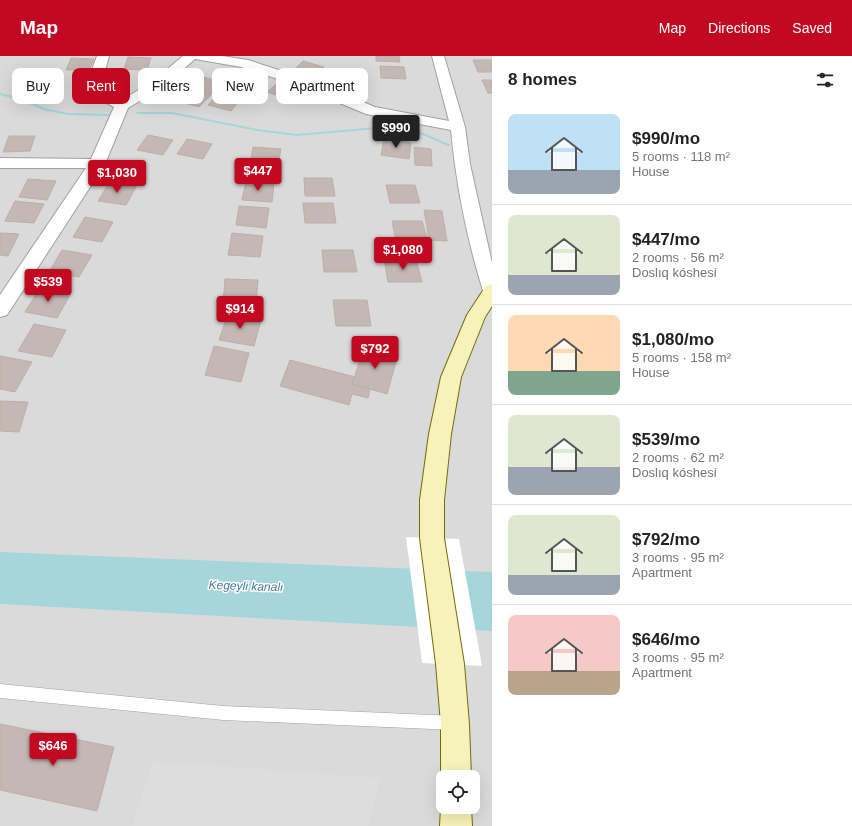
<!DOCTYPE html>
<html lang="en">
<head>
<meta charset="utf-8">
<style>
	:root { --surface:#fff; --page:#f2f2f2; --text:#222; --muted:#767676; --line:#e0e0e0; --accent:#c30821 }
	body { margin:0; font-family:Helvetica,sans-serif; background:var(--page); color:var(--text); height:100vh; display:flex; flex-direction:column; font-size:15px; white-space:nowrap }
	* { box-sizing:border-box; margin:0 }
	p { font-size:13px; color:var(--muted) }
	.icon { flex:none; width:22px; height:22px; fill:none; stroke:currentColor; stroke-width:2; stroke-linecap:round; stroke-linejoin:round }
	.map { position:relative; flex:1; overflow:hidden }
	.details { display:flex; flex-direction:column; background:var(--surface); width:360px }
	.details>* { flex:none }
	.banner { position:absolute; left:12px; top:12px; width:380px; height:36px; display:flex; gap:8px }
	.buttons { position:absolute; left:436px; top:714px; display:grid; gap:8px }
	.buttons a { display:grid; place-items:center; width:44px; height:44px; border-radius:8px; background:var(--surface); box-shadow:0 4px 16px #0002; font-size:20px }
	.price { position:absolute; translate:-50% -34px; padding:0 9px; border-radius:4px; background:var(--accent); color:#fff; font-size:13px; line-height:26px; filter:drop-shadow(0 1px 2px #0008) }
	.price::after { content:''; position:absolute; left:50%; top:24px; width:12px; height:9px; margin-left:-6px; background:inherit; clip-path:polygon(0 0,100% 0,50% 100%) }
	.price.selected { background:#222; color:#fff }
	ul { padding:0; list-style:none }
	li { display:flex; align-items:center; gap:12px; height:100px; padding:0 16px }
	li+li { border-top:1px solid var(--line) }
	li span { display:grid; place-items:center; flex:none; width:112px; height:80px; border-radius:8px; color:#555 }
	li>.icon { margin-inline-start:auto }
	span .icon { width:48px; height:48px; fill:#fffc; stroke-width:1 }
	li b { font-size:17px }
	h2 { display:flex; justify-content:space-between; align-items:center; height:48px; padding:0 16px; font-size:17px }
	.pill { padding:0 14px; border-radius:8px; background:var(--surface); box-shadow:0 4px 16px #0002; font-size:14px; line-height:36px }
	.pill.selected { background:var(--accent); color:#fff }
	header { display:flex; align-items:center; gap:24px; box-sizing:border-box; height:56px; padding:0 20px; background:var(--accent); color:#fff }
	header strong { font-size:19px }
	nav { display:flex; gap:22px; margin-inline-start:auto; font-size:14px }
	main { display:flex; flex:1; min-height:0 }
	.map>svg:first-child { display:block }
	.residential { fill:#dbdadb; fill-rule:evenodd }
	.parking { fill:#ddd }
	.water { fill:#a6d5da }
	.pier { fill:#fff }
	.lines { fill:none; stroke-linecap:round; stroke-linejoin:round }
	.stream { fill:#a6d5da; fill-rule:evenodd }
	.building { fill:#c3b8b3; stroke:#bfaea7 }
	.lane-casing { stroke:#a1a1a1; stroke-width:1 }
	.street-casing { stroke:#a1a1a1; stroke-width:2 }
	.secondary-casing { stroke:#706d09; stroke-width:2 }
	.lane { fill:#fff; fill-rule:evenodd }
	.street { fill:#fff; fill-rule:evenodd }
	.secondary { fill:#f7f2b9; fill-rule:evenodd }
	.labels { text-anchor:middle; stroke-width:3; stroke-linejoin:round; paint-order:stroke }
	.water-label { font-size:12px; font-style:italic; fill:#487c9a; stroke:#fff }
</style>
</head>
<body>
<header>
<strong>Map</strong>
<nav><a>Map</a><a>Directions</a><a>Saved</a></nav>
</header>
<main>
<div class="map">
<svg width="492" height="770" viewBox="0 0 492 770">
	<rect width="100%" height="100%" fill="#eee9e4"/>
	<!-- residential -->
	<path class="residential" d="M0,0H492V770H0ZM443,721H473V751H443Z"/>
	<!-- parking -->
	<polygon class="parking" points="153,705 380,722 368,770 132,770"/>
	<!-- water -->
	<polygon class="water" points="0,496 492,516 492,575 0,548"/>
	<!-- pier -->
	<polygon class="pier" points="406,481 459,483 482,610 422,607"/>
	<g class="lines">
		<!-- stream -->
		<g class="stream">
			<polygon points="0,37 22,42 45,52 68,57 108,58 110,59 108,60 68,59 43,54 20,44 0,39"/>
			<polygon points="137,56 172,56 257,73 297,78 377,71 407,70 451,89 448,90 406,72 377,73 297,80 257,75 172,58 138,58 136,57"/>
		</g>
	</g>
	<!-- building -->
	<g class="building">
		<polygon points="376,0 399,0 400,6 376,5"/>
		<polygon points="128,1 151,2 147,14 124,13"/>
		<polygon points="71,2 94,3 89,14 66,14"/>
		<polygon points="473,4 492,4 492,16 478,16"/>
		<polygon points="303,5 324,11 314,22 292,16"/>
		<polygon points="380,10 404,11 406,23 381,22"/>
		<polygon points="200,20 222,26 211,38 189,32"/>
		<polygon points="482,24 492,24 492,37 488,37"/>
		<polygon points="280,25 301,32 288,43 267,36"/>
		<polygon points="189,33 211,39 199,51 177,45"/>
		<polygon points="219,37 241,43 231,55 208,49"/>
		<polygon points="148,79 173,84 163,99 137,94"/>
		<polygon points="9,80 35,80 30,95 3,96"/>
		<polygon points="187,83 212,88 203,103 177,98"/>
		<polygon points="384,83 411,87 409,103 381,99"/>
		<polygon points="253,91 281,93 278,109 250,108"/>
		<polygon points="414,91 431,93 432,110 415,109"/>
		<polygon points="304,122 332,122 335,140 305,140"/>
		<polygon points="28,123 56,125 47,144 19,141"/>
		<polygon points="246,125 274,128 272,146 242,144"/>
		<polygon points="109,127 136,131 126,149 98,145"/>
		<polygon points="386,129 415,129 420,147 390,147"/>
		<polygon points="15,145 44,148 34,167 5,165"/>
		<polygon points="303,147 333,147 336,167 305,167"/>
		<polygon points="239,150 269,152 266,172 236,169"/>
		<polygon points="424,154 442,155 447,185 429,184"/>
		<polygon points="85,161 113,166 102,186 73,181"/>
		<polygon points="392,165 422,165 428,185 396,185"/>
		<polygon points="0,177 19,178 8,200 0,199"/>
		<polygon points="232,177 263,180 260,201 228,199"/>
		<polygon points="62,194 92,199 79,221 49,216"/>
		<polygon points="322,194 353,194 357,216 324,216"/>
		<polygon points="384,203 416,203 422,226 388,226"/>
		<polygon points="225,223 258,224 256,249 223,247"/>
		<polygon points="40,232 71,237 57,262 25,256"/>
		<polygon points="333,244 367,244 371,270 336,270"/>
		<polygon points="228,258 261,264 254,290 219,284"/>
		<polygon points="34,268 66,274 52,301 18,295"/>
		<polygon points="214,290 249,297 241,326 205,319"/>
		<polygon points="365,290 398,299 387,338 352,328"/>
		<polygon points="0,300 32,306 15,336 0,333"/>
		<polygon points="290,304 355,321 352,328 370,333 368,342 352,338 349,349 280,330"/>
		<polygon points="0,345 28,346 19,376 0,375"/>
		<polygon points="0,668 114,691 97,755 0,734"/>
	</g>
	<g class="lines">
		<!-- lane casing -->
		<g class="lane-casing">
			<polygon id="lane" points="0,628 223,650 455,660 460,662 462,667 460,672 455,674 223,664 0,642"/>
		</g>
		<!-- street casing -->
		<g class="street-casing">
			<path id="street" d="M97,0H109L103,22L105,35L122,44L153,25L183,0H222L248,4L309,24L375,51L449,65L432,0H444L465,71L470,108L492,207V242L486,240L483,235C467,183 456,129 451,74L366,58L299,30L241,11L195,3L163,31L128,52L105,108L7,259L0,261V239L86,112H0V102L91,103L114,51L94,40C86,27 92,13 97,0Z"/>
		</g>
		<!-- secondary casing -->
		<g class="secondary-casing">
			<g id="secondary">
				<polygon points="492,228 492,250 485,261 461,321 451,378 444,444 444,482 464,608 469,668 471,721 443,721 443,726 441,721 441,668 436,608 420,482 420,444 429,378 441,321 467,259 486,230"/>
				<polygon points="443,745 443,751 471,751 472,770 440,770 441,751"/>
			</g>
		</g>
		<!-- lane -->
		<use href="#lane" class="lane"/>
		<!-- street -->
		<use href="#street" class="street"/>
		<!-- secondary -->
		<use href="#secondary" class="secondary"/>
	</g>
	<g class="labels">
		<!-- water labels -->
		<g class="water-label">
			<text transform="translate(246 530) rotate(2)" y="4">Kegeyli kanalı</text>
		</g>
	</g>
</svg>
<div class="buttons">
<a><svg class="icon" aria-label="locate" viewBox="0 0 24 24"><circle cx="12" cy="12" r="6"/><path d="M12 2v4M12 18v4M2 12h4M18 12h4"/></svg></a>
</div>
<b class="price selected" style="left:396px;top:93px">$990</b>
<b class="price" style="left:258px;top:136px">$447</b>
<b class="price" style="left:117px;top:138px">$1,030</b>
<b class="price" style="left:403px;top:215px">$1,080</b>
<b class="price" style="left:48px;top:247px">$539</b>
<b class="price" style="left:240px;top:274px">$914</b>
<b class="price" style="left:375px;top:314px">$792</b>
<b class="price" style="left:53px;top:711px">$646</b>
<div class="banner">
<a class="pill">Buy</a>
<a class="pill selected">Rent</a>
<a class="pill">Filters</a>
<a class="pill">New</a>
<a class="pill">Apartment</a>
</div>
</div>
<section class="details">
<h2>8 homes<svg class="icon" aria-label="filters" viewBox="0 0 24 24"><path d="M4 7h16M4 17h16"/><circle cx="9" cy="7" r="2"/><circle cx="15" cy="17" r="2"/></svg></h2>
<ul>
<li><span style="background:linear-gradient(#bfe0f5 70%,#9aa5b1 0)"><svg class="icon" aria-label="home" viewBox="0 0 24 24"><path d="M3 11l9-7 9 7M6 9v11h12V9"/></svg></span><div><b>$990/mo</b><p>5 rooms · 118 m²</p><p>House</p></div></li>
<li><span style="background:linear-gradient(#dfe7d0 75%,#9aa5b1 0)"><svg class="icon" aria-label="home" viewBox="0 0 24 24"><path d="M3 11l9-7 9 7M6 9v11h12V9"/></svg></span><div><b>$447/mo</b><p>2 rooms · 56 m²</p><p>Doslıq kóshesi</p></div></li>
<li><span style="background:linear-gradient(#ffd9b3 70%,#7fa58c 0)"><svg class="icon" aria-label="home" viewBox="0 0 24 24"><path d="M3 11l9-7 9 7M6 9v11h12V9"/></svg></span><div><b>$1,080/mo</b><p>5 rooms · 158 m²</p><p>House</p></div></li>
<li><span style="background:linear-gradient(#dfe7d0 65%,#9aa5b1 0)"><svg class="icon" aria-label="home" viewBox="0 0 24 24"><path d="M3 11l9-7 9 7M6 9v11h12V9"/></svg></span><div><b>$539/mo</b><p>2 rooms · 62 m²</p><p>Doslıq kóshesi</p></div></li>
<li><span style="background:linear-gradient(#dfe7d0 75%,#9aa5b1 0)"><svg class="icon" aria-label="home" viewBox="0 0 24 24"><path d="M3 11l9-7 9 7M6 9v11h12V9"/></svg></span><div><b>$792/mo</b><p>3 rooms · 95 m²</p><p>Apartment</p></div></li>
<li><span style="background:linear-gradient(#f6c9c9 70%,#b9a48a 0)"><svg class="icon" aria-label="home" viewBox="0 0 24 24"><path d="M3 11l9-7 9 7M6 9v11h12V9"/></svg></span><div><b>$646/mo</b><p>3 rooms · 95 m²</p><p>Apartment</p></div></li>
</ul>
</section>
</main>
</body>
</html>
